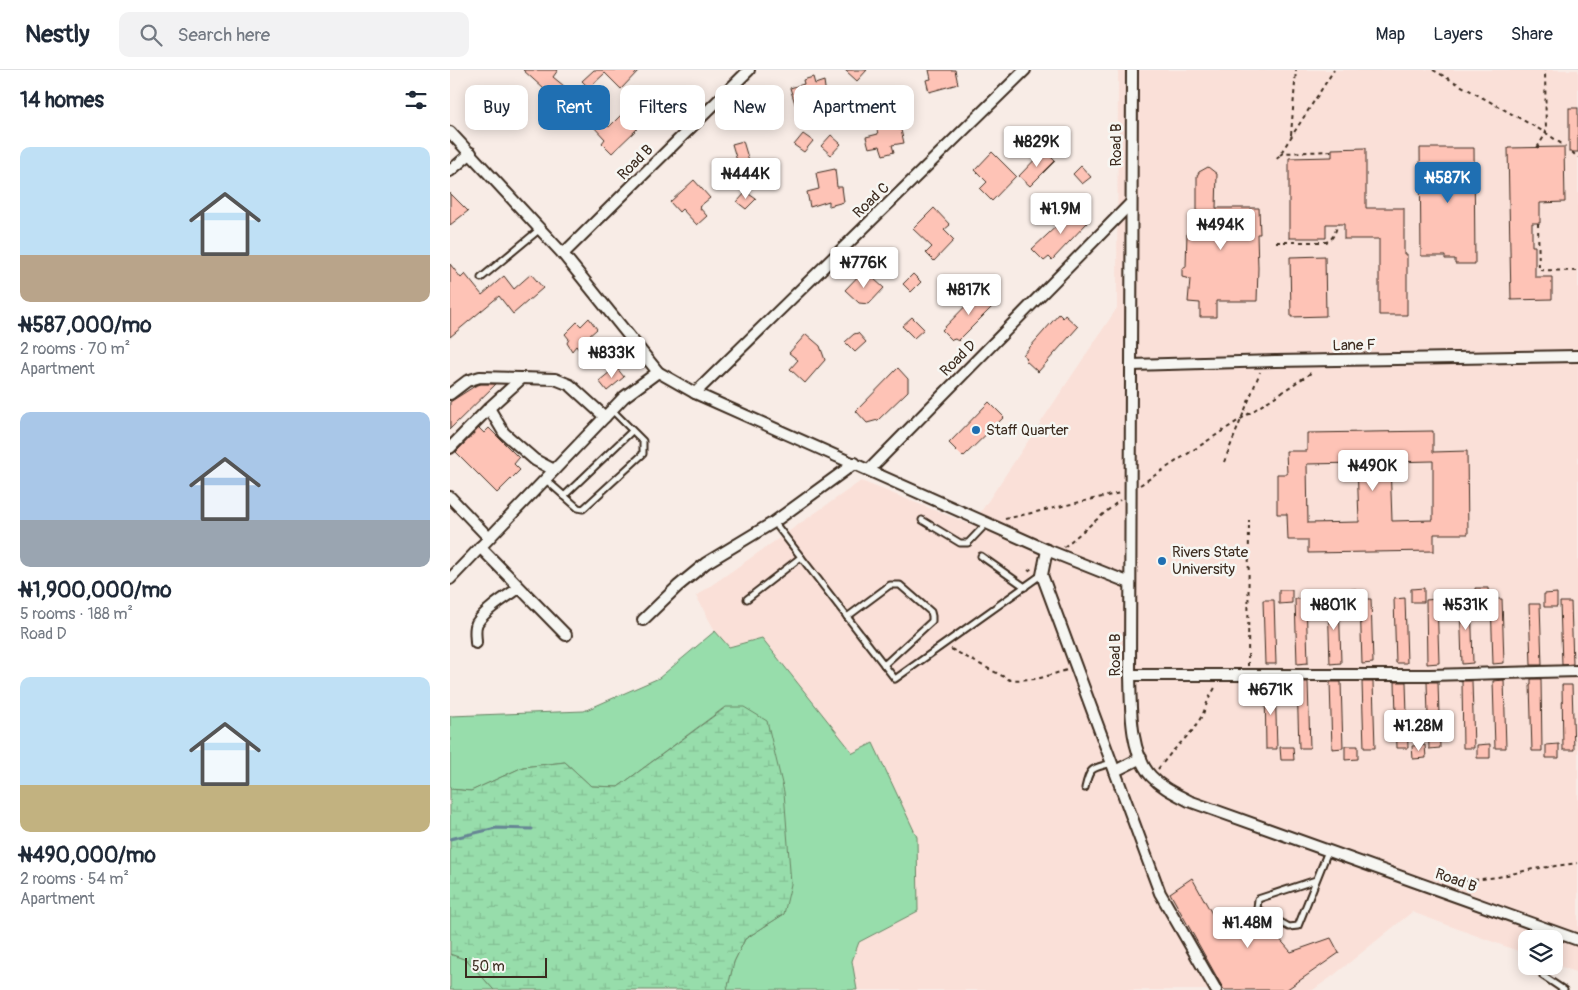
<!DOCTYPE html>
<html lang="en">
<head>
<meta charset="utf-8">
<style>
	:root { --surface:#fff; --page:#f2f2f3; --text:#1f2937; --muted:#747a83; --line:#e0e1e3; --accent:#1f6fb2 }
	body { margin:0; font-family:Pangolin,sans-serif; background:var(--page); color:var(--text); height:100vh; display:flex; flex-direction:column; font-size:19px; white-space:nowrap }
	* { box-sizing:border-box; margin:0 }
	p { font-size:16px; color:var(--muted) }
	.icon { flex:none; width:28px; height:28px; fill:none; stroke:currentColor; stroke-width:2; stroke-linecap:round; stroke-linejoin:round }
	.map { position:relative; flex:1; overflow:hidden }
	.details { display:flex; flex-direction:column; background:var(--surface); width:450px }
	.details>* { flex:none }
	.banner { position:absolute; left:15px; top:15px; width:475px; height:45px; display:flex; gap:10px }
	.tools { position:absolute; left:1068px; top:860px; display:grid; gap:10px }
	.tools a { display:grid; place-items:center; width:45px; height:45px; border-radius:10px; background:var(--surface); box-shadow:0 2px 12px #0003; font-size:25px }
	.scale { position:absolute; left:15px; bottom:12px; width:82px; box-sizing:border-box; padding-left:5px; border:2px solid #3b2a1e; border-top:0; font-size:14px; line-height:18px; white-space:nowrap; color:#3b2a1e; -webkit-text-stroke:4px #f6f6f2; paint-order:stroke }
	.price { position:absolute; translate:-50% -42px; padding:0 11px; border-radius:5px; background:#fff; color:#222; font-size:16px; line-height:32px; filter:drop-shadow(0 1px 2px #0008) }
	.price::after { content:''; position:absolute; left:50%; top:30px; width:15px; height:11px; margin-left:-8px; background:inherit; clip-path:polygon(0 0,100% 0,50% 100%) }
	.price.current { background:var(--accent); color:#fff }
	ul { padding:0; list-style:none }
	li { display:grid; align-content:center; gap:10px; height:265px; padding:0 20px }
	li span { display:grid; place-items:center; height:155px; border-radius:10px; color:#555 }
	li>.icon { margin-inline-start:auto }
	span .icon { width:90px; height:90px; fill:#fffc; stroke-width:1 }
	li b { font-size:21px }
	h2 { display:flex; justify-content:space-between; align-items:center; height:60px; padding:0 20px; font-size:21px }
	.pill { padding:0 18px; border-radius:10px; background:var(--surface); box-shadow:0 2px 12px #0003; font-size:18px; line-height:45px }
	.pill.current { background:var(--accent); color:#fff }
	header { display:flex; align-items:center; gap:30px; box-sizing:border-box; height:70px; padding:0 25px; background:var(--surface); border-bottom:1px solid var(--line) }
	header strong { font-size:24px }
	nav { display:flex; gap:28px; margin-inline-start:auto; font-size:18px }
	.search { width:350px; height:45px; background:var(--page); display:flex; align-items:center; gap:12px; box-sizing:border-box; padding:0 18px; border-radius:10px; color:var(--muted); font-size:19px }
	main { display:flex; flex:1; min-height:0 }
	.map>svg:first-child { display:block }
	.built { fill:#fae0d8 }
	.green { fill:#97ddab; stroke:#698464 }
	.wetland { fill:url(#wetland-marsh); stroke:#698464 }
	.lines { fill:none; stroke-linecap:round; stroke-linejoin:round }
	.stream { stroke:#668594; stroke-width:3 }
	.building { fill:#fec3b6; stroke:#3b2a1e; fill-rule:evenodd }
	.lane-casing { stroke:#3b2a1e; stroke-width:9 }
	.street-casing { stroke:#3b2a1e; stroke-width:14 }
	.path { stroke:#3b2a1e; stroke-width:2; stroke-dasharray:4 4; stroke-linecap:butt }
	.lane { stroke:#f6f6f2; stroke-width:5 }
	.street { stroke:#f6f6f2; stroke-width:10 }
	.poi-dot { fill:#1f6fb2; stroke:#f6f6f2; stroke-width:2 }
	.labels { text-anchor:middle; stroke-width:5; stroke-linejoin:round; paint-order:stroke }
	.street-label { font-size:15px; fill:#3b2a1e; stroke:#f6f6f2 }
	.poi-label { font-size:15px; fill:#3b2a1e; stroke:#f6f6f2; text-anchor:start }
</style>
</head>
<body>
<header>
<strong>Nestly</strong>
<div class="search"><svg class="icon" aria-label="search" viewBox="0 0 24 24"><circle cx="10" cy="10" r="6"/><path d="M15 15l6 6"/></svg>Search here</div>
<nav><a>Map</a><a>Layers</a><a>Share</a></nav>
</header>
<main>
<section class="details">
<h2>14 homes<svg class="icon" aria-label="filters" viewBox="0 0 24 24"><path d="M4 7h16M4 17h16"/><circle cx="9" cy="7" r="2"/><circle cx="15" cy="17" r="2"/></svg></h2>
<ul>
<li><span style="background:linear-gradient(#bfe0f5 70%,#b9a48a 0)"><svg class="icon" aria-label="home" viewBox="0 0 24 24"><path d="M3 11l9-7 9 7M6 9v11h12V9"/></svg></span><div><b>₦587,000/mo</b><p>2 rooms · 70 m²</p><p>Apartment</p></div></li>
<li><span style="background:linear-gradient(#a9c7e8 70%,#9aa5b1 0)"><svg class="icon" aria-label="home" viewBox="0 0 24 24"><path d="M3 11l9-7 9 7M6 9v11h12V9"/></svg></span><div><b>₦1,900,000/mo</b><p>5 rooms · 188 m²</p><p>Road D</p></div></li>
<li><span style="background:linear-gradient(#bfe0f5 70%,#c2b280 0)"><svg class="icon" aria-label="home" viewBox="0 0 24 24"><path d="M3 11l9-7 9 7M6 9v11h12V9"/></svg></span><div><b>₦490,000/mo</b><p>2 rooms · 54 m²</p><p>Apartment</p></div></li>
</ul>
</section>
<div class="map">
<svg width="1128" height="920" viewBox="0 0 1128 920">
	<defs>
		<pattern id="wetland-marsh" width="20" height="14" patternUnits="userSpaceOnUse" patternTransform="scale(1.25)"><rect width="20" height="14" fill="#97ddab"/><path d="M1 5h8M5 5V1M11 12h8M15 12V8" fill="none" stroke="#83be93"/></pattern>
	</defs>
	<rect width="100%" height="100%" fill="#f8ece6"/>
	<filter id="ink" filterUnits="userSpaceOnUse"><feTurbulence type="fractalNoise" baseFrequency=".02" numOctaves="2"/><feDisplacementMap in="SourceGraphic" scale="10" xChannelSelector="R" yChannelSelector="G"/><feConvolveMatrix kernelMatrix="1 2 1 2 8 2 1 2 1" color-interpolation-filters="sRGB"/></filter>
	<g filter="url(#ink)">
		<!-- built -->
		<polygon class="built" points="668,0 1128,0 1128,903 1104,894 1104,869 1076,869 1076,884 962,842 884,905 863,920 407,920 402,891 409,872 468,841 423,673 403,684 312,568 278,577 265,561 246,526 411,411 522,455 667,238"/>
		<!-- green -->
		<g class="green">
			<polygon points="265,561 279,577 312,568 403,683 423,673 467,767 468,841 409,872 402,891 407,920 277,920 284,892 295,869 334,844 275,637 168,717 141,716 115,692 73,697 21,721 0,719 0,646 134,641 209,608"/>
			<polygon points="0,884 17,890 44,920 0,920"/>
		</g>
		<!-- wetland -->
		<polygon class="wetland" points="276,637 294,637 317,651 334,722 341,814 334,844 295,869 284,892 277,920 44,920 17,890 0,884 0,719 21,721 73,697 115,692 141,716 168,717"/>
		<g class="lines">
			<!-- stream -->
			<polyline class="stream" points="0,769 46,758 82,759"/>
		</g>
		<!-- building -->
		<g class="building">
			<polygon points="73,0 108,0 103,7 114,16 104,28"/>
			<polygon points="144,0 189,0 171,19 155,3 139,18 132,11"/>
			<polygon points="395,0 417,0 407,11"/>
			<polygon points="479,0 505,0 508,14 479,22 476,10 481,9"/>
			<polygon points="363,7 365,14 374,11 376,25 360,28 364,40 349,46 340,18 354,14 353,10"/>
			<rect x="1119" y="38" width="9" height="44"/>
			<polygon points="172,44 187,59 162,83 152,73 155,69 142,55 149,48 159,57"/>
			<polygon points="444,44 447,59 451,60 454,73 442,75 444,82 433,85 430,76 419,78 416,67 428,64 424,48"/>
			<polygon points="353,64 363,71 354,82 344,75"/>
			<polygon points="381,65 391,74 381,85 371,76"/>
			<polygon points="293,71 301,98 290,101 282,74"/>
			<polygon points="1114,77 1115,132 1090,133 1090,153 1082,153 1082,176 1085,176 1085,207 1102,207 1102,229 1061,230 1058,78"/>
			<polygon points="916,78 916,138 954,138 954,184 957,184 957,245 929,245 929,169 894,169 894,154 876,154 876,168 839,168 839,88 882,87 882,79"/>
			<polygon points="970,78 1024,78 1025,194 1005,194 1005,189 995,189 995,186 971,186"/>
			<polygon points="594,80 605,91 580,116 569,106"/>
			<polygon points="542,82 566,106 542,131 530,119 537,112 525,100"/>
			<polygon points="631,96 641,107 632,114 623,104"/>
			<polygon points="758,97 767,104 766,138 809,138 810,164 807,164 808,198 807,231 766,231 766,247 750,247 750,233 738,232 740,209 732,207 732,199 736,197 737,162 747,157 747,106 749,102"/>
			<polygon points="385,99 387,117 392,117 394,132 379,136 379,131 360,137 357,122 369,119 366,103"/>
			<polygon points="244,110 260,128 249,137 257,146 247,155 232,139 229,142 220,132"/>
			<polygon points="296,122 306,129 296,139 287,132"/>
			<polygon points="0,123 18,141 0,155"/>
			<polygon points="627,137 637,147 634,150 637,153 602,190 599,187 594,191 582,179"/>
			<polygon points="484,138 500,155 494,160 504,170 484,191 476,183 482,177 463,159"/>
			<polygon points="875,186 876,246 841,247 840,187"/>
			<polygon points="0,194 11,208 15,204 32,225 54,206 64,219 81,204 93,218 63,244 49,226 0,267"/>
			<polygon points="414,200 434,218 419,234 409,233 395,220"/>
			<polygon points="463,204 471,212 461,222 453,214"/>
			<polygon points="533,218 544,228 540,232 544,235 508,271 505,269 502,270 492,260"/>
			<polygon points="609,244 613,248 615,245 628,257 588,302 575,290 577,288 573,285"/>
			<polygon points="462,247 474,259 464,268 452,256"/>
			<polygon points="139,248 147,259 138,267 142,271 130,281 126,276 122,281 117,273 119,269 115,264 127,252 131,256"/>
			<polygon points="408,263 416,272 405,282 395,272 404,264"/>
			<polygon points="356,264 370,276 375,290 355,313 340,299 348,290 339,283"/>
			<polygon points="166,297 174,307 157,321 149,311"/>
			<polygon points="448,298 458,309 458,321 428,350 417,353 406,341"/>
			<polygon points="31,314 46,314 0,359 0,332 25,316"/>
			<polygon points="539,332 554,347 513,387 499,373"/>
			<polygon points="29,358 34,363 39,358 69,388 64,394 70,400 47,423 6,382"/>
			<path d="M983,361V382L1017,381L1018,464H984V481L858,483V470H838L837,444H827V404H837L836,381H857V363ZM983,391V450L942,451L940,392ZM907,393L909,452L858,453L857,394Z"/>
			<polygon points="974,518 974,532 961,532 961,519"/>
			<polygon points="1025,518 1038,518 1039,531 1026,532"/>
			<polygon points="906,519 907,533 894,533 893,520"/>
			<polygon points="829,520 842,520 842,533 829,534"/>
			<polygon points="1107,523 1107,537 1094,537 1094,524"/>
			<polygon points="955,528 957,593 946,593 944,529"/>
			<polygon points="845,529 856,529 858,593 847,594"/>
			<polygon points="889,529 891,593 880,594 878,530"/>
			<polygon points="910,529 921,529 923,593 912,594"/>
			<polygon points="987,529 989,593 977,594 976,530"/>
			<polygon points="1010,529 1021,529 1023,593 1012,594"/>
			<polygon points="1041,529 1052,529 1054,593 1043,594"/>
			<polygon points="813,530 824,530 826,594 815,594"/>
			<polygon points="1110,532 1121,532 1123,594 1112,595"/>
			<polygon points="1079,534 1090,534 1092,595 1081,595"/>
			<polygon points="1081,609 1091,609 1092,681 1082,681 1080,614 1081,614"/>
			<polygon points="1054,610 1056,678 1045,678 1043,611"/>
			<polygon points="1012,611 1022,611 1024,678 1013,678"/>
			<polygon points="815,612 825,612 827,679 816,679"/>
			<polygon points="847,612 858,612 860,678 849,678"/>
			<polygon points="880,612 891,612 893,678 882,679"/>
			<polygon points="912,612 923,612 925,678 914,678"/>
			<polygon points="945,612 956,612 958,678 947,678"/>
			<polygon points="977,612 988,612 990,678 979,679"/>
			<polygon points="1112,615 1122,615 1124,680 1113,680"/>
			<polygon points="1040,674 1040,688 1027,688 1027,675"/>
			<polygon points="1109,674 1109,688 1096,688 1096,675"/>
			<polygon points="975,675 976,688 963,689 962,676"/>
			<polygon points="895,676 908,676 908,689 895,690"/>
			<polygon points="830,677 843,677 844,690 831,690"/>
			<polygon points="742,808 776,869 790,857 820,858 841,882 881,868 889,883 836,920 774,920 720,823"/>
		</g>
		<g class="lines">
			<!-- lane casing -->
			<g class="lane-casing">
				<g id="lane">
					<polyline points="31,208 90,159"/>
					<polyline points="95,409 128,438 133,439 193,384 193,371 162,340"/>
					<polyline points="114,426 182,361"/>
					<polyline points="472,450 510,473 518,473 537,453"/>
					<polyline points="324,452 445,609 591,505"/>
					<polyline points="531,486 575,517"/>
					<polyline points="297,529 351,487"/>
					<polyline points="397,547 440,515 450,515 481,542 482,546 482,551 434,595"/>
					<path d="M635,718C640,696 642,699 662,693"/>
					<polyline points="866,810 808,829 807,839 839,857 848,856 878,781"/>
					<polyline points="1093,906 1114,920"/>
				</g>
			</g>
			<!-- street casing -->
			<g class="street-casing">
				<g id="street">
					<path d="M682,0L680,605C681,635 679,682 701,706C712,718 726,724 739,731L1128,870"/>
					<polyline points="0,62 113,184 208,302 245,323 597,480 680,513"/>
					<polyline points="0,101 21,83"/>
					<polyline points="113,184 299,0"/>
					<polyline points="681,295 826,291 1128,286"/>
					<polyline points="245,323 575,0"/>
					<polyline points="0,324 17,311 30,307 105,309 120,315 155,347"/>
					<polyline points="39,338 54,363 85,390 104,400"/>
					<polyline points="0,378 39,338 72,308"/>
					<polyline points="419,400 681,133"/>
					<polyline points="0,427 39,468"/>
					<polyline points="30,477 116,565"/>
					<polyline points="597,480 592,505 710,823 766,920"/>
					<polyline points="0,509 174,327 208,302"/>
					<polyline points="193,550 228,516 256,493 324,452 405,393"/>
					<path d="M26,573C26,567 24,559 27,553C36,539 56,527 69,518"/>
					<polyline points="680,605 980,605 1128,601"/>
					<polyline points="665,701 691,688"/>
				</g>
			</g>
			<!-- path -->
			<g class="path">
				<polyline points="983,0 1096,63 1116,77"/>
				<polyline points="841,65 846,0"/>
				<polyline points="1087,78 1096,63 1095,0"/>
				<polyline points="1122,82 1128,88"/>
				<polyline points="830,85 833,83 882,81"/>
				<polyline points="827,89 884,0"/>
				<polyline points="1088,153 1089,200 1128,201"/>
				<path d="M826,172H876C884,169 885,162 888,154"/>
				<polyline points="774,392 810,302"/>
				<polyline points="690,415 864,301"/>
				<polyline points="555,449 670,423"/>
				<polyline points="614,477 670,430"/>
				<polyline points="578,501 584,497"/>
				<polyline points="501,579 560,610 587,609 617,600"/>
				<polyline points="798,596 799,450"/>
				<polyline points="708,699 721,683 744,659 753,644 758,630 766,616"/>
				<polyline points="1000,813 1048,807 1083,799 1128,793"/>
			</g>
			<!-- lane -->
			<use href="#lane" class="lane"/>
			<!-- street -->
			<use href="#street" class="street"/>
		</g>
	</g>
	<!-- markers -->
	<g class="poi-dot">
		<circle cx="526" cy="360" r="5"/>
		<circle cx="712" cy="491" r="5"/>
	</g>
	<g class="labels">
		<!-- street labels -->
		<g class="street-label">
			<text transform="translate(666 75) rotate(-90)" y="5">Road B</text>
			<text transform="translate(185 92) rotate(-45)" y="5">Road B</text>
			<text transform="translate(421 130) rotate(-44)" y="5">Road C</text>
			<text transform="translate(904 275) rotate(-1)" y="5">Lane F</text>
			<text transform="translate(508 288) rotate(-45)" y="5">Road D</text>
			<text transform="translate(665 585) rotate(-90)" y="5">Road B</text>
			<text transform="translate(1006 810) rotate(20)" y="5">Road B</text>
		</g>
		<!-- poi labels -->
		<g class="poi-label">
			<text x="536" y="365">Staff Quarter</text>
			<text x="722" y="487">Rivers State<tspan x="722" dy="17">University</tspan></text>
		</g>
	</g>
</svg>
<div class="tools">
<a><svg class="icon" aria-label="layers" viewBox="0 0 24 24"><path d="M12 4l9 5-9 5-9-5zM3 14l9 5 9-5"/></svg></a>
</div>
<div class="scale">50 m</div>
<b class="price" style="left:587px;top:98px">₦829K</b>
<b class="price" style="left:296px;top:130px">₦444K</b>
<b class="price current" style="left:998px;top:134px">₦587K</b>
<b class="price" style="left:611px;top:165px">₦1.9M</b>
<b class="price" style="left:771px;top:181px">₦494K</b>
<b class="price" style="left:414px;top:219px">₦776K</b>
<b class="price" style="left:519px;top:246px">₦817K</b>
<b class="price" style="left:162px;top:309px">₦833K</b>
<b class="price" style="left:923px;top:422px">₦490K</b>
<b class="price" style="left:884px;top:561px">₦801K</b>
<b class="price" style="left:1016px;top:561px">₦531K</b>
<b class="price" style="left:821px;top:646px">₦671K</b>
<b class="price" style="left:969px;top:682px">₦1.28M</b>
<b class="price" style="left:798px;top:879px">₦1.48M</b>
<div class="banner">
<a class="pill">Buy</a>
<a class="pill current">Rent</a>
<a class="pill">Filters</a>
<a class="pill">New</a>
<a class="pill">Apartment</a>
</div>
</div>
</main>
</body>
</html>
